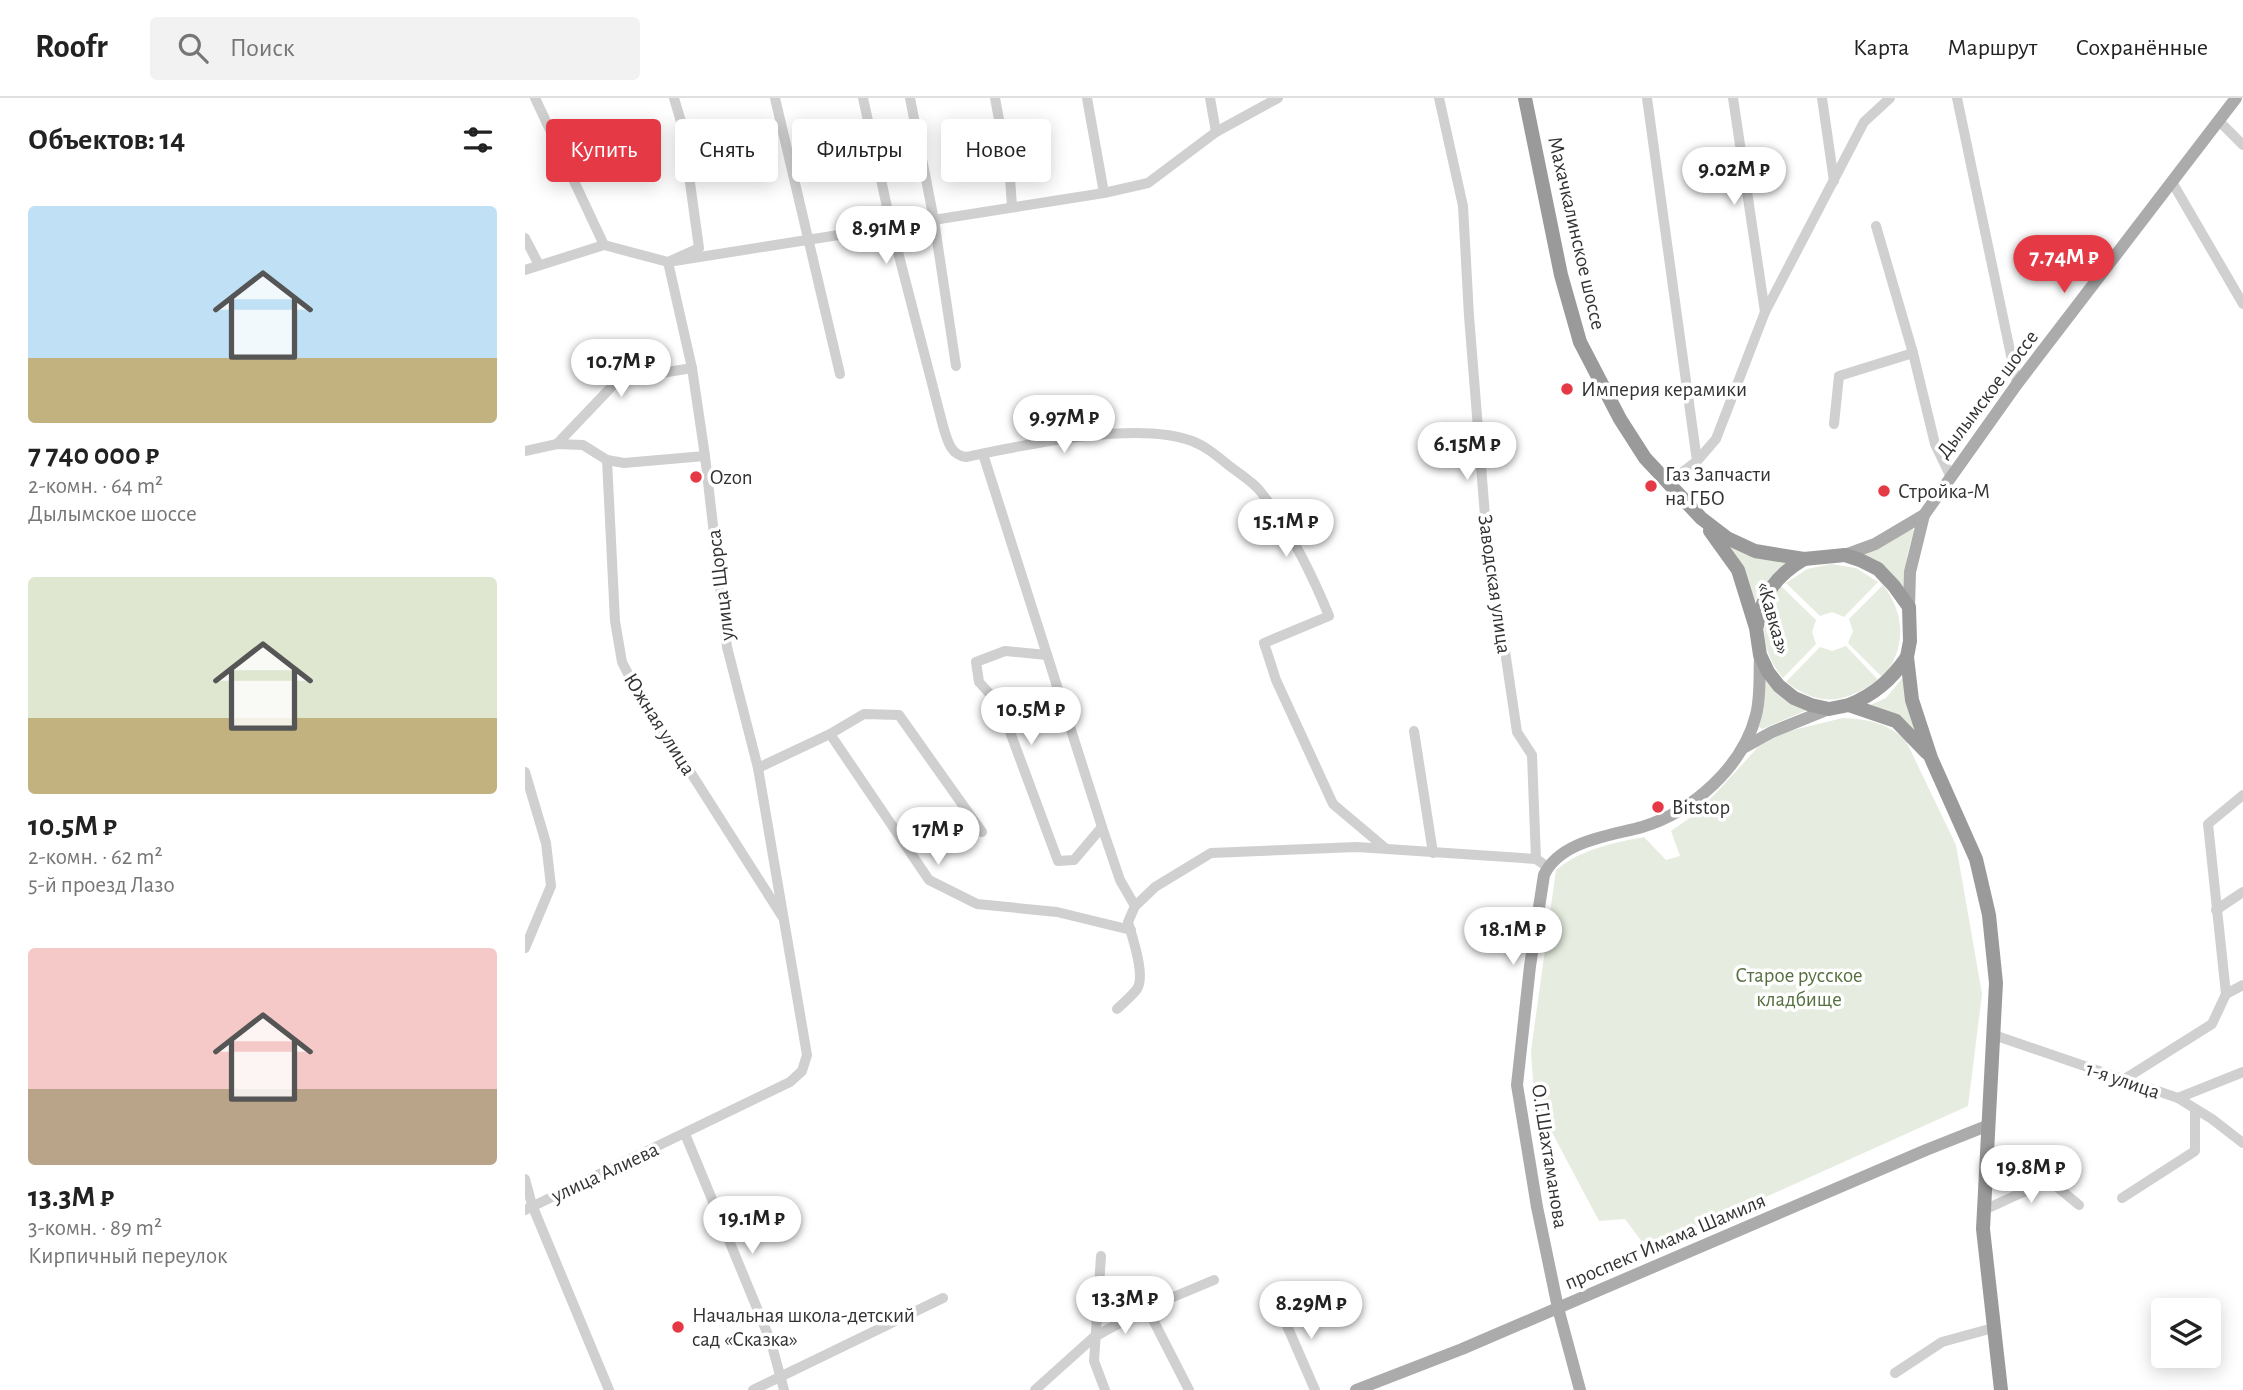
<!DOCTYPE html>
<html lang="ru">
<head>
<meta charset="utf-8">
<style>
	:root { --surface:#fff; --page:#f2f2f2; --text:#222; --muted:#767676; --line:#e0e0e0; --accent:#e63946 }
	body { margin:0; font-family:"Alegreya Sans",sans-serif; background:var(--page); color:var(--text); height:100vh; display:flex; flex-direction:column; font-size:26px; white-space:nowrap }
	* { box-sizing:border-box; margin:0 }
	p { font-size:23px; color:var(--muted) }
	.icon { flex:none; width:38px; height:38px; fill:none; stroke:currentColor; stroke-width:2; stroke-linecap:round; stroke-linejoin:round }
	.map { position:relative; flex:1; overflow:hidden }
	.panel { display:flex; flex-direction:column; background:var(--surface); width:525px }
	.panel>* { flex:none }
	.guide { position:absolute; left:21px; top:21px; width:665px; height:63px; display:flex; gap:14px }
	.fabs { position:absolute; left:1626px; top:1200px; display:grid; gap:14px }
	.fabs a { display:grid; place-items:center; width:70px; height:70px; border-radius:7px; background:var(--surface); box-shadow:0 4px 18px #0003; font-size:35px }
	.price { position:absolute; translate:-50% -60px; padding:0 16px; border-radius:24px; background:#fff; color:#222; font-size:23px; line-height:46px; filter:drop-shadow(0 2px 4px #0008) }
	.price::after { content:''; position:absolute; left:50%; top:42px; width:21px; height:16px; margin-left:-10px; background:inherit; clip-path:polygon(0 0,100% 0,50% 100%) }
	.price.selected { background:var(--accent); color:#fff }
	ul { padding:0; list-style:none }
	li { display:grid; align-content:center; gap:14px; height:371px; padding:0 28px }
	li span { display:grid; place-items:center; height:217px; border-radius:7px; color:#555 }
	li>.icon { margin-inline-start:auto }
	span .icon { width:126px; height:126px; fill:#fffc; stroke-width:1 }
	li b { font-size:30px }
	h2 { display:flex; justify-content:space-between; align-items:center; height:84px; padding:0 28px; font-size:30px }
	.tag { padding:0 24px; border-radius:7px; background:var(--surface); box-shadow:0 4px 18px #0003; font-size:24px; line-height:63px }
	.tag.selected { background:var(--accent); color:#fff }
	header { display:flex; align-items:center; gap:42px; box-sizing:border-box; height:98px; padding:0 35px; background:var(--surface); border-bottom:2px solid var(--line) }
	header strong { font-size:33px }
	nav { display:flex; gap:38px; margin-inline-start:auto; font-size:24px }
	.search { width:490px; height:63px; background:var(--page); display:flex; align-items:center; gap:18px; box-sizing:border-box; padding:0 24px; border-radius:7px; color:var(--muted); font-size:26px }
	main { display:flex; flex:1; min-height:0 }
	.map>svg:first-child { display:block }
	.green { fill:#e6ecdf }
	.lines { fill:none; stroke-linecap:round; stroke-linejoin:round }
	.minor { stroke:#d0d0d0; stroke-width:10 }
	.major { stroke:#ababab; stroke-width:12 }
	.highway { stroke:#9a9a9a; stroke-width:14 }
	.poi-dot { fill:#e63946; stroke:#fff; stroke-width:2.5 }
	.labels { text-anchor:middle; stroke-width:7; stroke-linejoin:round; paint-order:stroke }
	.street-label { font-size:21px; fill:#333; stroke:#fff }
	.poi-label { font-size:21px; fill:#333; stroke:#fff; text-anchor:start }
	.park-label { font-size:21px; fill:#56703f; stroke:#fff }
</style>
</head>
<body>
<header>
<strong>Roofr</strong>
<div class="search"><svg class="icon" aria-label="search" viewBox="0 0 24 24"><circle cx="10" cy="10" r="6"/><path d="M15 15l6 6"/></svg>Поиск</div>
<nav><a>Карта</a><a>Маршрут</a><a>Сохранённые</a></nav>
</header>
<main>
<section class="panel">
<h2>Объектов: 14<svg class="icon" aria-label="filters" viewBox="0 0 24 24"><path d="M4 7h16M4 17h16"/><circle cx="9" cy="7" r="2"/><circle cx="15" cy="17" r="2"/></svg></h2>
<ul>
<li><span style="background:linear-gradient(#bfe0f5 70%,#c2b280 0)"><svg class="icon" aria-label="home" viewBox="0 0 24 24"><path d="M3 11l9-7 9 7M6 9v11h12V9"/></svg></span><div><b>7 740 000 ₽</b><p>2-комн. · 64 m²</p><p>Дылымское шоссе</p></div></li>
<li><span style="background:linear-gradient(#dfe7d0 65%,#c2b280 0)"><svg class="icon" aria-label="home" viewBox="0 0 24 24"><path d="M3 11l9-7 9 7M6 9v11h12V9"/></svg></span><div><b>10.5M ₽</b><p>2-комн. · 62 m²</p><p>5-й проезд Лазо</p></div></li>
<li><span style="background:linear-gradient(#f6c9c9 65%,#b9a48a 0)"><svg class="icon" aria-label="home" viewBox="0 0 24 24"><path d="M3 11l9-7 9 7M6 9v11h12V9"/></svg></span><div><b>13.3M ₽</b><p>3-комн. · 89 m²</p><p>Кирпичный переулок</p></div></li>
</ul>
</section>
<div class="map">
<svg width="1718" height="1292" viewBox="0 0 1718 1292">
	<rect width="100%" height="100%" fill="#fff"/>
	<!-- green -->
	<g class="green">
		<polygon points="1385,431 1389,432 1382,458 1380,492 1362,470 1335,456 1358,448"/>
		<path d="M1199,444L1266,462C1249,472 1238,486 1229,505Z"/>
		<polygon points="1306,466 1331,470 1353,484 1319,519 1307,514 1295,518 1261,485 1282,471"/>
		<path d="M1358,487C1381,517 1381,550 1358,580L1323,545L1328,533L1324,521Z"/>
		<path d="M1256,488L1291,522L1287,534L1291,546L1258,580C1234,551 1233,518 1256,488Z"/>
		<path d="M1321,548L1353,582C1320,605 1295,610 1261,584L1295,549L1307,553Z"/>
		<polygon points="1379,578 1393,636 1343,608 1361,600"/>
		<path d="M1240,582C1252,597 1265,606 1282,612L1237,631L1234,629Z"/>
		<path d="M1318,620C1343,621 1363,625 1381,643L1431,747L1457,896L1443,1008L1123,1152L1100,1121L1074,1123L1022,1025H1011L1006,953L1031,772C1057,751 1087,745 1119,739L1141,762L1155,758L1146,733L1166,719L1192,694L1233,649L1260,634Z"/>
	</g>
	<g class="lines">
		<!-- minor -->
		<g class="minor">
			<polyline points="10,0 79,147"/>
			<polyline points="250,0 315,276"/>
			<path d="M338,0L366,127L418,328C422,341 425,357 441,359C499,347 612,322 667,343C680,348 691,357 702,366C713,375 727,383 735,393C765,431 786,474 804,518L739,545L751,582L808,706L859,749"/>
			<polyline points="385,0 409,122 431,268"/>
			<polyline points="470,0 485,80 487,108"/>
			<polyline points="562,0 579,95"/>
			<polyline points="685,0 691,34"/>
			<polyline points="914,0 938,108 944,218 960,418 992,634 1007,657 1011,761"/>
			<polyline points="1122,0 1172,363"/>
			<polyline points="1208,0 1240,214"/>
			<polyline points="1297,0 1309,83"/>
			<polyline points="1432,0 1492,286"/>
			<polyline points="1694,23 1718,47"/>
			<polyline points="1647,84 1718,206"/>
			<polyline points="1351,128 1388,255 1410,346 1425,377"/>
			<polyline points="0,140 14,167"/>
			<polyline points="0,172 79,147 143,164 579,95 623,85 691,34 753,0"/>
			<polyline points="1309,326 1314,278 1388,255"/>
			<polyline points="32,346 93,282 167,270"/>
			<polyline points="0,353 32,346 58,347 82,362 99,365 180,358"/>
			<polyline points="458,356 577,729 595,782 610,808"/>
			<polyline points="82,362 90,523 97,564 118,605 145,642 257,818"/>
			<polyline points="1142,386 1172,363 1191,341 1240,214 1339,24 1365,0"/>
			<polyline points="522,557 480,553 451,564 454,584 475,607 533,763 549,762 577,729"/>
			<polyline points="889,633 908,755"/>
			<polyline points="233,670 305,636"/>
			<polyline points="0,674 21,745 26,788 0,850"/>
			<polyline points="457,734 374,617 339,616 305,636 404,782 452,806 532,814 606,832"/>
			<polyline points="1691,812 1718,794"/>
			<polyline points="1701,896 1718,887"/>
			<path d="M592,911C598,905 607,898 612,891C621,877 607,839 603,824L610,808L630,789L686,755L832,749L1011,761L1023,769"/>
			<polyline points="1469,937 1653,1000 1687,1021 1718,1045"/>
			<polyline points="1598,982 1687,926 1701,896 1683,726 1718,697"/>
			<polyline points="1653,1000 1718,974"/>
			<polyline points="160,1036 246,1244 259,1292"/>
			<polyline points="0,1081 7,1107 84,1292"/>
			<polyline points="1597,1100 1670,1053 1670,1011"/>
			<polyline points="0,1112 265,984 277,973 282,957 233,670 202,549 180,358 167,270 143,164 174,150 157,27 149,0"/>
			<polyline points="1459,1112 1496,1095 1526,1084 1554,1107"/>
			<polyline points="576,1158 569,1263 580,1292"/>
			<polyline points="753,1207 790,1292"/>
			<polyline points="622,1210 664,1292"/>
			<polyline points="1370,1275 1417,1244 1468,1230"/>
			<polyline points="228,1292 418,1200"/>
			<polyline points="510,1292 569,1239 622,1210 689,1182"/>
		</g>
		<!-- major -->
		<g class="major">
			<polyline points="1320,457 1350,446 1399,417"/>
			<polyline points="1384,509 1385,474 1399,417 1492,286 1711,0"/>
			<polyline points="1218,650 1247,634 1304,611"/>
			<polyline points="831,1292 937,1251 1401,1052 1464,1027"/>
			<path d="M1055,1292L1033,1210L1012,1109L992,987L1005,868L1019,777C1035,743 1084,738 1117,729C1167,714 1218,669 1231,617C1236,598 1234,576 1235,557"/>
		</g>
		<!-- highway -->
		<g class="highway">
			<polyline points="1000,0 1036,177 1055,244 1095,321 1120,360 1176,420 1202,440 1230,453 1279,461 1320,457 1335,462 1353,471 1369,488 1384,509 1385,543 1382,559 1387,602 1406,660 1451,761 1464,817 1471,885 1458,1131 1476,1292"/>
			<polyline points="1185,433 1213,472 1231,530 1235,557 1243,574 1254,588 1269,600 1286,607 1304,611 1324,607 1371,623 1402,655"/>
			<path d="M1232,528C1237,496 1252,477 1279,461"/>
			<path d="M1324,607C1350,596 1366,582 1382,559"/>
		</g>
	</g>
	<!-- markers -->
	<g class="poi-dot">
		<circle cx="1042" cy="291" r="7"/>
		<circle cx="171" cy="379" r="7"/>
		<circle cx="1126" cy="388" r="7"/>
		<circle cx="1359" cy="393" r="7"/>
		<circle cx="1133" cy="709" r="7"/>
		<circle cx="153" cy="1229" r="7"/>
	</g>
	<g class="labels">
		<!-- street labels -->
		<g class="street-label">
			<text transform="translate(1052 135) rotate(77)" y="7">Махачкалинское шоссе</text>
			<text transform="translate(1462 296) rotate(-53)" y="7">Дылымское шоссе</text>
			<text transform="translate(970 486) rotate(82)" y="7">Заводская улица</text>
			<text transform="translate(195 487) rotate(-97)" y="7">улица Щорса</text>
			<text transform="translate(1249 520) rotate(74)" y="7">«Кавказ»</text>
			<text transform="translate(135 626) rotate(58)" y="7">Южная улица</text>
			<text transform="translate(1598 982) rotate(19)" y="7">1-я улица</text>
			<text transform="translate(1025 1058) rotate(81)" y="7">О.Г.Шахтаманова</text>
			<text transform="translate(80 1074) rotate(-25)" y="7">улица Алиева</text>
			<text transform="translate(1140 1143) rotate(-23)" y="7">проспект Имама Шамиля</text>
		</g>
		<!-- poi labels -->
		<g class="poi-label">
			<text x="1056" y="298">Империя керамики</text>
			<text x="1140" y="383">Газ Запчасти<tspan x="1140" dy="24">на ГБО</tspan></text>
			<text x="185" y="386">Ozon</text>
			<text x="1373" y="400">Стройка-М</text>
			<text x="1147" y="716">Bitstop</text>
			<text x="167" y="1224">Начальная школа-детский<tspan x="167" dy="24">сад «Сказка»</tspan></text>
		</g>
		<!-- park labels -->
		<g class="park-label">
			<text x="1274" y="884">Старое русское<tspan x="1274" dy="24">кладбище</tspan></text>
		</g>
	</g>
</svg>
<div class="fabs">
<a><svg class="icon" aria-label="layers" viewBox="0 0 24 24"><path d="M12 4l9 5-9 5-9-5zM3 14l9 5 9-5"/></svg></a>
</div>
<b class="price" style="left:1209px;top:109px">9.02M ₽</b>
<b class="price" style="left:361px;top:168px">8.91M ₽</b>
<b class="price selected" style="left:1539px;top:197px">7.74M ₽</b>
<b class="price" style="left:96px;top:301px">10.7M ₽</b>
<b class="price" style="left:539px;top:357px">9.97M ₽</b>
<b class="price" style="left:942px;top:384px">6.15M ₽</b>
<b class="price" style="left:761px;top:461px">15.1M ₽</b>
<b class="price" style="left:506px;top:649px">10.5M ₽</b>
<b class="price" style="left:413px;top:769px">17M ₽</b>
<b class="price" style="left:988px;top:869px">18.1M ₽</b>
<b class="price" style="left:1506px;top:1107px">19.8M ₽</b>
<b class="price" style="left:227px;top:1158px">19.1M ₽</b>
<b class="price" style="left:600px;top:1238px">13.3M ₽</b>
<b class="price" style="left:786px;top:1243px">8.29M ₽</b>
<div class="guide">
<a class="tag selected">Купить</a>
<a class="tag">Снять</a>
<a class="tag">Фильтры</a>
<a class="tag">Новое</a>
</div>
</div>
</main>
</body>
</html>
